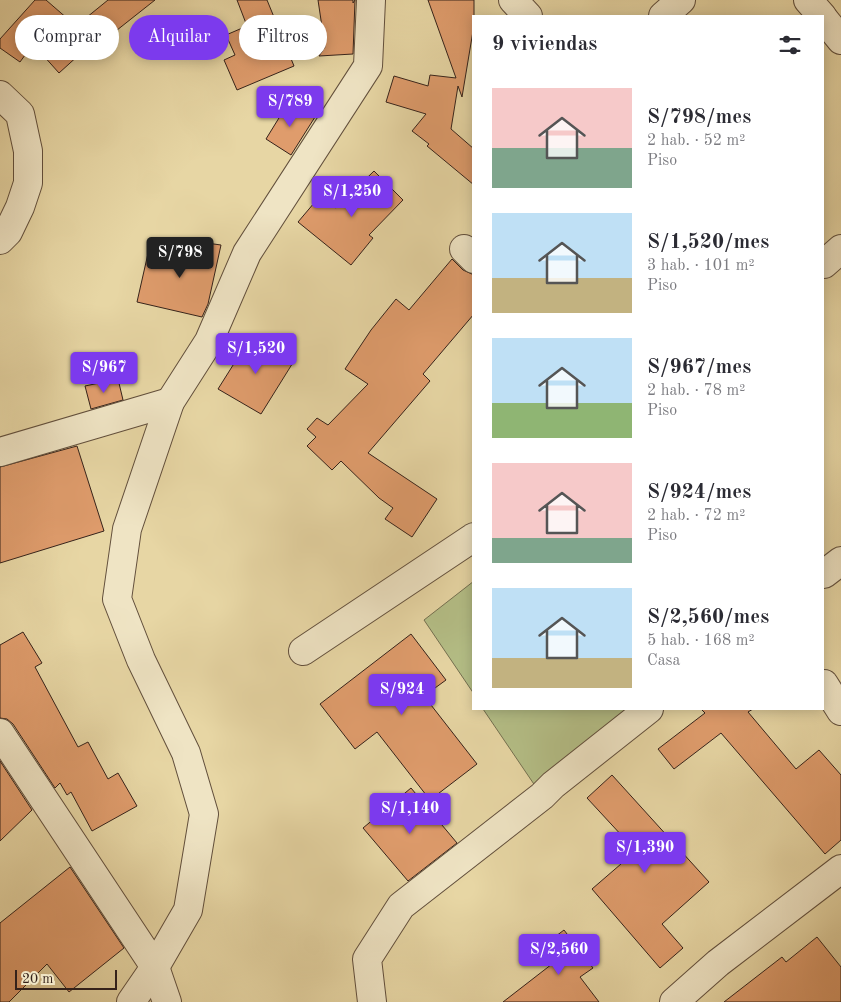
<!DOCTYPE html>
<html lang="es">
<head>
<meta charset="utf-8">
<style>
	:root { --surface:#fff; --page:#f7f7f7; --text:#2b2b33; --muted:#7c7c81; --accent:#7c3aed }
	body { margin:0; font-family:"Old Standard TT",serif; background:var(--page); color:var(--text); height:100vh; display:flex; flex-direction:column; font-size:19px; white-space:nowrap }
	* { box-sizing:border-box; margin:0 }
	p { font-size:16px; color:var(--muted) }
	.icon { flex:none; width:28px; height:28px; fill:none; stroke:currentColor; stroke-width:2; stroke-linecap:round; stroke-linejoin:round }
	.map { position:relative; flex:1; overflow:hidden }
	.sheet { position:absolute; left:472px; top:15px; width:352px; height:695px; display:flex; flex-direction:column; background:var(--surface); border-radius:0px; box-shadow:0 2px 12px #0003 }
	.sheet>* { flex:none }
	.top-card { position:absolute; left:15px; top:15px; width:382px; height:45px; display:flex; gap:10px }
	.scale { position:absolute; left:15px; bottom:12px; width:102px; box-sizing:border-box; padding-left:5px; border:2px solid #35221a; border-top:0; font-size:14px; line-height:18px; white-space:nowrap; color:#35221a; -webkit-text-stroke:4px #efe4c4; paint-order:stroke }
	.price { position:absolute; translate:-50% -42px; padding:0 11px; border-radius:5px; background:var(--accent); color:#fff; font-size:16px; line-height:32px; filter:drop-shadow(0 1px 2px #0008) }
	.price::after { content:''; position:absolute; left:50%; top:30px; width:15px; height:11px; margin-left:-8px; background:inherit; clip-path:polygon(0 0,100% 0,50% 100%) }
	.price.active { background:#222; color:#fff }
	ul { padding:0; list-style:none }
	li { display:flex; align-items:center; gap:15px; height:125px; padding:0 20px }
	li span { display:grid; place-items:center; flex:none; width:140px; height:100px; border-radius:0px; color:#555 }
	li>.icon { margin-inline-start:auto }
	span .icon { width:60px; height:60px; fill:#fffc; stroke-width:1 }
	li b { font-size:21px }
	h2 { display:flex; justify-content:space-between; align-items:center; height:60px; padding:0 20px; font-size:21px }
	.chip { padding:0 18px; border-radius:22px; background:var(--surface); box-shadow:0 2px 12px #0003; font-size:18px; line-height:45px }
	.chip.active { background:var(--accent); color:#fff }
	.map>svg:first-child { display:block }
	.green { fill:#b4be86; stroke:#747050 }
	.building { fill:#df9c6c; stroke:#35221a }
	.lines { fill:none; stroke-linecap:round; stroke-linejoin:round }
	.minor-casing { stroke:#624f3c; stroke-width:30 }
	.minor { stroke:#efe4c4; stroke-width:28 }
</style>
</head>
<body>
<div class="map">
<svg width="841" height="1002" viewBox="0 0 841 1002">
	<rect width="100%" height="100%" fill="#e7d6a4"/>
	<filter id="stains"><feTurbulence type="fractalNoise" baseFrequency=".004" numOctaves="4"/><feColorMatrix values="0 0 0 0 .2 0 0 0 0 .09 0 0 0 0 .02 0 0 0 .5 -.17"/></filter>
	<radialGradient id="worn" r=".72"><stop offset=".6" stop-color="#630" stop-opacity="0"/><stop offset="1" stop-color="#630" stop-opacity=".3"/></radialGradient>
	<!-- green -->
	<g class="green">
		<polygon points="474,581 474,694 424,620"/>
		<polygon points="483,709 651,709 542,796"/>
	</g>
	<!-- building -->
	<g class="building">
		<polygon points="35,0 46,0 76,26 108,0 155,0 83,57 80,54 59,73 33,44 20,62 0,48 0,39"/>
		<polygon points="237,0 267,0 294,66 237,90 224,60 235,55 226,35 247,26"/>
		<polygon points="318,0 353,0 353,3 355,0 353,54 319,56 325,47"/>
		<polygon points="428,0 474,0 474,25 462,97 458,86 451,129 474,149 474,185 427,146 429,144 412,131 426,114 386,102 394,76 428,86 430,75 456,78"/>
		<polygon points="290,100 315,117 291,155 266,139"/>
		<polygon points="374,171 403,200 369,235 373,238 351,265 298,222 320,196 336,208"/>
		<polygon points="192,241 221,245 208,304 202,317 137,302 149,249 189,259"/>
		<polygon points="452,259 463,270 474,275 474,314 423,374 430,381 368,453 437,499 412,537 385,519 393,508 379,498 341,461 332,470 307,446 316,437 307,429 317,418 328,425 368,384 345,369 371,330 396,299 409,310"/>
		<polygon points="252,335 294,361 261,414 218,389"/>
		<polygon points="118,379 123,400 91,409 85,386"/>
		<polygon points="77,446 104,531 0,563 0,467"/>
		<polygon points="23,632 42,663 35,667 78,747 88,742 108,779 118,773 137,806 92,831 71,792 67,795 60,783 55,788 13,724 7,719 0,718 0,645"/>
		<polygon points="411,634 446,680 424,696 477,764 430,800 377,732 355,749 320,704"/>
		<polygon points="701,709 753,709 748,712 796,769 819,750 841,775 841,840 825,854 721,733 674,769 658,749 705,713"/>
		<polygon points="0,761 32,810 0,841"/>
		<polygon points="612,775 709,882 662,924 683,948 660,968 592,889 636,851 587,798"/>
		<polygon points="411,788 457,843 408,881 363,828"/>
		<polygon points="70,867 124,948 69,992 47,964 9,1002 0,1002 0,923"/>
		<polygon points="564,930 593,968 580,977 599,1002 503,1002 552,964 539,949"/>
		<polygon points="817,937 841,967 841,1002 724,1002 782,957 786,962"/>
	</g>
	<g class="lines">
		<!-- minor casing -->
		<g class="minor-casing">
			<g id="minor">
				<polyline points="513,0 528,16"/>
				<polyline points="808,0 822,16"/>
				<polyline points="663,16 681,0"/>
				<polyline points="824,19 841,40"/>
				<polyline points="0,95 20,114 28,151 28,183 20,207 8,232 0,240"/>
				<polyline points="464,249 474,259"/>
				<polyline points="824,264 841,249"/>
				<polyline points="0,452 170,402"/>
				<polyline points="824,574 841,561"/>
				<polyline points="303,651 474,537"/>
				<polyline points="824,684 841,711"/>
				<polyline points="0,733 155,967 167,1002"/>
				<polyline points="131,1002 155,967 188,910 204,814 186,753 141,660 117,599 127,529 170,402 209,341 247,253 368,66 371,0"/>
				<polyline points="372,1002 367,959 401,906 542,796 553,785 649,709"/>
				<polyline points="674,1002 718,963 841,869"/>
			</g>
		</g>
		<!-- minor -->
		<use href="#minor" class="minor"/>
	</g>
	<rect width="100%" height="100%" filter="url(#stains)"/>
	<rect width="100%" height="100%" fill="url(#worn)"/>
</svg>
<div class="scale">20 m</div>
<b class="price" style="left:290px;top:128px">S/789</b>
<b class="price" style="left:352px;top:218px">S/1,250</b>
<b class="price active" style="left:180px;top:279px">S/798</b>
<b class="price" style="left:256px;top:375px">S/1,520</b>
<b class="price" style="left:104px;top:394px">S/967</b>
<b class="price" style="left:402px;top:716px">S/924</b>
<b class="price" style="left:410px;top:835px">S/1,140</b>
<b class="price" style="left:645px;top:874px">S/1,390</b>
<b class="price" style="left:559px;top:976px">S/2,560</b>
<div class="top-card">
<a class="chip">Comprar</a>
<a class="chip active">Alquilar</a>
<a class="chip">Filtros</a>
</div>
<section class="sheet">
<h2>9 viviendas<svg class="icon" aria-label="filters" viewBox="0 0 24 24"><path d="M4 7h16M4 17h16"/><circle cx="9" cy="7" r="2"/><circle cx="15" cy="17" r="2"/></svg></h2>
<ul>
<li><span style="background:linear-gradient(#f6c9c9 60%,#7fa58c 0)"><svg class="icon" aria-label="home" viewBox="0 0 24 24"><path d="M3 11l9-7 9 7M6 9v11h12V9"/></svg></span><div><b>S/798/mes</b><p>2 hab. · 52 m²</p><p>Piso</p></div></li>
<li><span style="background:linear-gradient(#bfe0f5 65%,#c2b280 0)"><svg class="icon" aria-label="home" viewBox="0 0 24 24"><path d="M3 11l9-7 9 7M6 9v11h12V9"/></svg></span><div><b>S/1,520/mes</b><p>3 hab. · 101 m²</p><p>Piso</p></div></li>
<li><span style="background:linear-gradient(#bfe0f5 65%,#8fb573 0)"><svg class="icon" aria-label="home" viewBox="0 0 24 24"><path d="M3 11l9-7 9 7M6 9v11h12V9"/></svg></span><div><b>S/967/mes</b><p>2 hab. · 78 m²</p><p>Piso</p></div></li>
<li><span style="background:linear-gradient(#f6c9c9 75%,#7fa58c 0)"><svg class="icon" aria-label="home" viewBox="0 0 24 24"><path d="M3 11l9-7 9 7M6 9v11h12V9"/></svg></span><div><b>S/924/mes</b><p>2 hab. · 72 m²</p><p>Piso</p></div></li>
<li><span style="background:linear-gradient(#bfe0f5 70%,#c2b280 0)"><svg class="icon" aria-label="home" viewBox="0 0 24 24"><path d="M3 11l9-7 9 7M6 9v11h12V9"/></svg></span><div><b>S/2,560/mes</b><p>5 hab. · 168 m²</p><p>Casa</p></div></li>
</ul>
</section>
</div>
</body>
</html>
